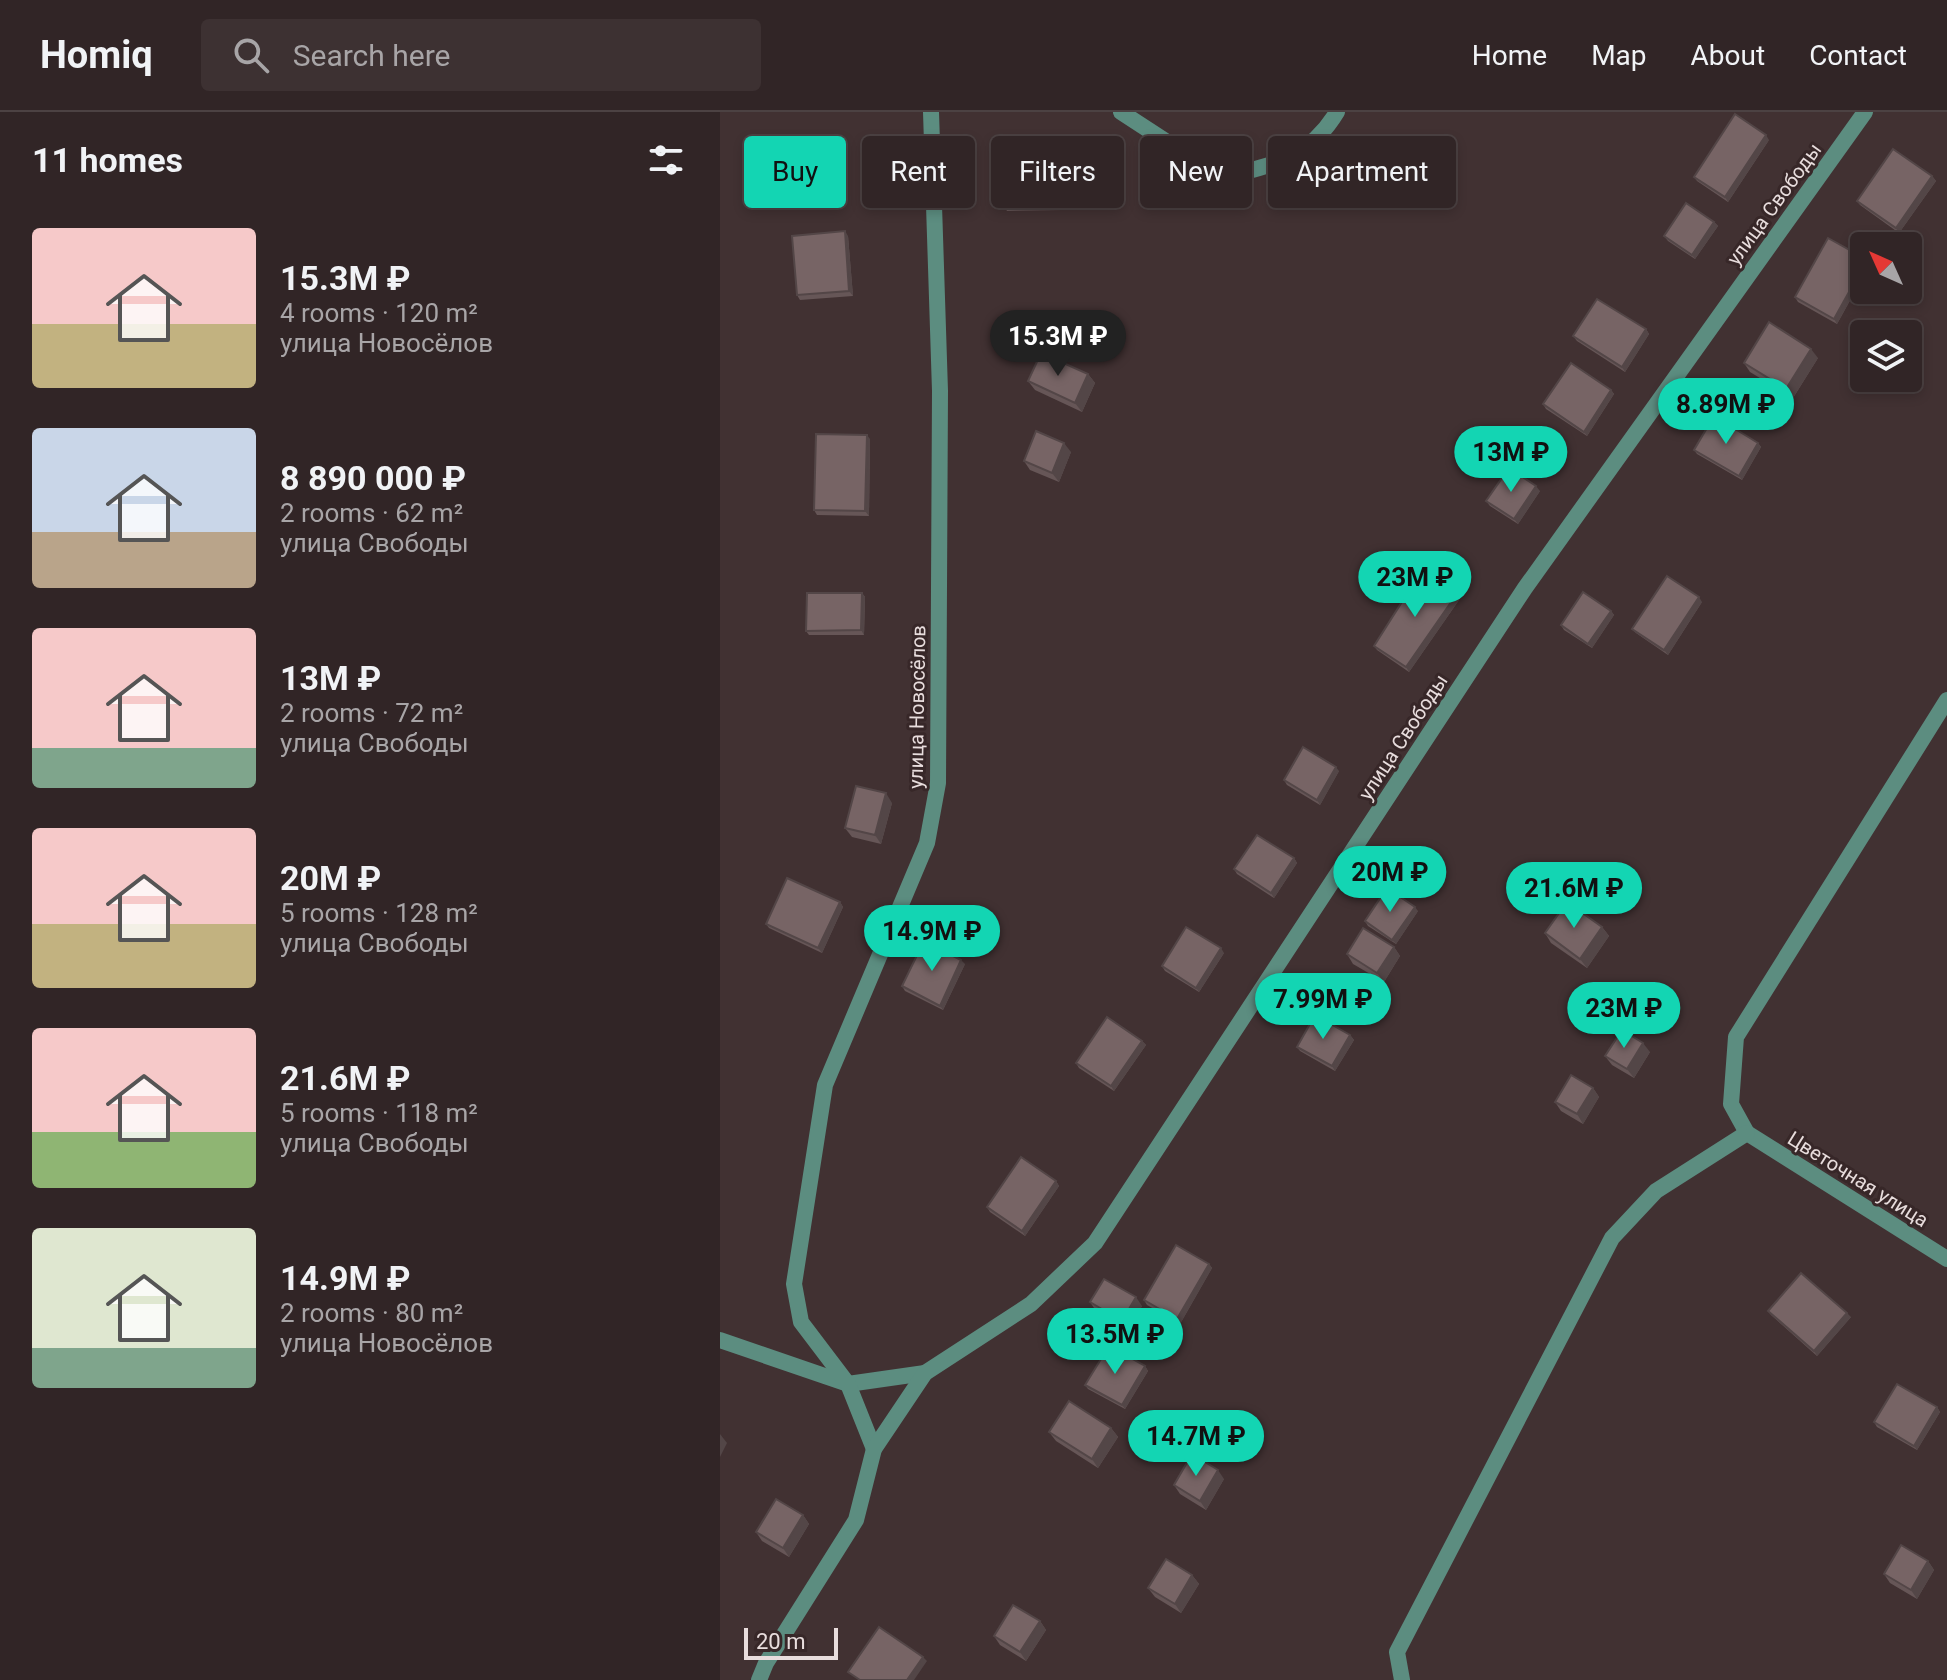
<!DOCTYPE html>
<html lang="en">
<head>
<meta charset="utf-8">
<style>
	:root { --surface:#312526; --page:#3d3132; --text:#f1f3f6; --muted:#a8a5a7; --line:#4c4243; --accent:#13d5b3 }
	body { margin:0; font-family:Roboto,sans-serif; background:var(--page); color:var(--text); height:100vh; display:flex; flex-direction:column; font-size:30px; white-space:nowrap }
	* { box-sizing:border-box; margin:0 }
	p { font-size:26px; color:var(--muted) }
	.icon { flex:none; width:44px; height:44px; fill:none; stroke:currentColor; stroke-width:2; stroke-linecap:round; stroke-linejoin:round }
	.map { position:relative; flex:1; overflow:hidden }
	.drawer { display:flex; flex-direction:column; background:var(--surface); width:720px }
	.drawer>* { flex:none }
	.guide { position:absolute; left:24px; top:24px; width:760px; height:72px; display:flex; gap:16px }
	.needle { width:52px; rotate:315deg }
	.buttons { position:absolute; left:1130px; top:120px; display:grid; gap:16px }
	.buttons a { display:grid; place-items:center; width:72px; height:72px; border-radius:8px; background:var(--surface); box-shadow:0 4px 12px #0003,0 0 0 2px var(--line); font-size:40px }
	.scale { position:absolute; left:24px; bottom:20px; width:94px; box-sizing:border-box; padding-left:8px; border:4px solid #e8dddd; border-top:0; font-size:22px; line-height:28px; white-space:nowrap; color:#e8dddd; -webkit-text-stroke:6px #372728; paint-order:stroke }
	.price { position:absolute; translate:-50% -68px; padding:0 18px; border-radius:28px; background:var(--accent); color:#111; font-size:26px; line-height:52px; filter:drop-shadow(0 2px 4px #0008) }
	.price::after { content:''; position:absolute; left:50%; top:48px; width:24px; height:18px; margin-left:-12px; background:inherit; clip-path:polygon(0 0,100% 0,50% 100%) }
	.price.selected { background:#222; color:#fff }
	ul { padding:0; list-style:none }
	li { display:flex; align-items:center; gap:24px; height:200px; padding:0 32px }
	li span { display:grid; place-items:center; flex:none; width:224px; height:160px; border-radius:8px; color:#555 }
	li>.icon { margin-inline-start:auto }
	span .icon { width:96px; height:96px; fill:#fffc; stroke-width:1 }
	li b { font-size:34px }
	h2 { display:flex; justify-content:space-between; align-items:center; height:96px; padding:0 32px; font-size:34px }
	.pill { padding:0 28px; border-radius:8px; background:var(--surface); box-shadow:0 4px 12px #0003,0 0 0 2px var(--line); font-size:28px; line-height:72px }
	.pill.selected { background:var(--accent); color:#111 }
	header { display:flex; align-items:center; gap:48px; box-sizing:border-box; height:112px; padding:0 40px; background:var(--surface); border-bottom:2px solid var(--line) }
	header strong { font-size:38px }
	nav { display:flex; gap:44px; margin-inline-start:auto; font-size:28px }
	.search { width:560px; height:72px; background:var(--page); display:flex; align-items:center; gap:20px; box-sizing:border-box; padding:0 28px; border-radius:8px; color:var(--muted); font-size:30px }
	main { display:flex; flex:1; min-height:0 }
	.map>svg:first-child { display:block }
	.lines { fill:none; stroke-linecap:round; stroke-linejoin:round }
	.street { stroke:#5c8d80; stroke-width:16 }
	.wall { fill:#665657 }
	.shaded-wall { fill:#534647 }
	.building { fill:#776465; stroke:#534647; stroke-width:2 }
	.labels { text-anchor:middle; stroke-width:6; stroke-linejoin:round; paint-order:stroke }
	.street-label { font-size:20px; fill:#e8dddd; stroke:#372728 }
</style>
</head>
<body>
<header>
<strong>Homiq</strong>
<div class="search"><svg class="icon" aria-label="search" viewBox="0 0 24 24"><circle cx="10" cy="10" r="6"/><path d="M15 15l6 6"/></svg>Search here</div>
<nav><a>Home</a><a>Map</a><a>About</a><a>Contact</a></nav>
</header>
<main>
<section class="drawer">
<h2>11 homes<svg class="icon" aria-label="filters" viewBox="0 0 24 24"><path d="M4 7h16M4 17h16"/><circle cx="9" cy="7" r="2"/><circle cx="15" cy="17" r="2"/></svg></h2>
<ul>
<li><span style="background:linear-gradient(#f6c9c9 60%,#c2b280 0)"><svg class="icon" aria-label="home" viewBox="0 0 24 24"><path d="M3 11l9-7 9 7M6 9v11h12V9"/></svg></span><div><b>15.3M ₽</b><p>4 rooms · 120 m²</p><p>улица Новосёлов</p></div></li>
<li><span style="background:linear-gradient(#c9d6e8 65%,#b9a48a 0)"><svg class="icon" aria-label="home" viewBox="0 0 24 24"><path d="M3 11l9-7 9 7M6 9v11h12V9"/></svg></span><div><b>8 890 000 ₽</b><p>2 rooms · 62 m²</p><p>улица Свободы</p></div></li>
<li><span style="background:linear-gradient(#f6c9c9 75%,#7fa58c 0)"><svg class="icon" aria-label="home" viewBox="0 0 24 24"><path d="M3 11l9-7 9 7M6 9v11h12V9"/></svg></span><div><b>13M ₽</b><p>2 rooms · 72 m²</p><p>улица Свободы</p></div></li>
<li><span style="background:linear-gradient(#f6c9c9 60%,#c2b280 0)"><svg class="icon" aria-label="home" viewBox="0 0 24 24"><path d="M3 11l9-7 9 7M6 9v11h12V9"/></svg></span><div><b>20M ₽</b><p>5 rooms · 128 m²</p><p>улица Свободы</p></div></li>
<li><span style="background:linear-gradient(#f6c9c9 65%,#8fb573 0)"><svg class="icon" aria-label="home" viewBox="0 0 24 24"><path d="M3 11l9-7 9 7M6 9v11h12V9"/></svg></span><div><b>21.6M ₽</b><p>5 rooms · 118 m²</p><p>улица Свободы</p></div></li>
<li><span style="background:linear-gradient(#dfe7d0 75%,#7fa58c 0)"><svg class="icon" aria-label="home" viewBox="0 0 24 24"><path d="M3 11l9-7 9 7M6 9v11h12V9"/></svg></span><div><b>14.9M ₽</b><p>2 rooms · 80 m²</p><p>улица Новосёлов</p></div></li>
</ul>
</section>
<div class="map">
<svg width="1227" height="1568" viewBox="0 0 1227 1568">
	<rect width="100%" height="100%" fill="#413132"/>
	<g class="lines">
		<!-- street -->
		<g class="street">
			<path d="M401,0L470,45L509,64C555,52 590,45 617,0"/>
			<polyline points="1027,1021 1011,992 1016,925 1227,588"/>
			<polyline points="1027,1021 1227,1147"/>
			<polyline points="0,1228 128,1272 205,1261"/>
			<polyline points="154,1337 128,1272 81,1210 74,1172 105,973 207,731 218,671 220,279 211,0"/>
			<polyline points="39,1568 46,1551 136,1408 154,1337 205,1261 311,1192 375,1131 805,476 1145,0"/>
			<polyline points="682,1568 677,1540 892,1126 936,1079 1027,1021"/>
		</g>
	</g>
	<!-- wall -->
	<g class="wall">
		<polygon points="1049,28 1008,90 977,69 974,65"/>
		<polygon points="338,36 341,41 342,98 287,99 284,94"/>
		<polygon points="1212,64 1216,69 1179,121 1140,93 1137,89"/>
		<polygon points="994,110 998,114 975,147 948,129 944,124"/>
		<polygon points="128,124 133,184 80,188 77,183"/>
		<polygon points="1144,146 1144,163 1117,212 1078,190 1075,185"/>
		<polygon points="926,217 929,222 905,260 857,229 853,224"/>
		<polygon points="1098,246 1073,286 1030,260 1024,251"/>
		<polygon points="368,262 375,271 362,300 315,278 308,269"/>
		<polygon points="891,278 894,282 867,324 826,297 823,292"/>
		<polygon points="150,327 149,404 97,403 94,398"/>
		<polygon points="1038,331 1041,335 1022,368 977,342 974,338"/>
		<polygon points="351,340 339,370 310,358 304,349"/>
		<polygon points="820,379 798,412 770,394 766,389"/>
		<polygon points="142,481 145,485 144,523 89,523 86,519"/>
		<polygon points="739,488 689,560 657,538 654,534"/>
		<polygon points="982,490 948,543 916,521 912,517"/>
		<polygon points="891,499 894,503 872,536 844,518 841,513"/>
		<polygon points="619,659 600,693 567,673 564,668"/>
		<polygon points="172,691 161,732 132,725 125,716"/>
		<polygon points="574,746 577,751 554,786 517,762 514,757"/>
		<polygon points="120,790 123,795 102,841 49,816 46,812"/>
		<polygon points="698,799 676,832 648,814 645,809"/>
		<polygon points="882,815 889,824 867,856 831,831 825,821"/>
		<polygon points="674,835 680,844 664,870 633,852 627,842"/>
		<polygon points="504,841 479,880 445,859 442,854"/>
		<polygon points="245,852 223,898 185,879 182,874"/>
		<polygon points="630,923 634,928 615,959 580,939 577,935"/>
		<polygon points="422,929 426,933 394,979 359,956 356,951"/>
		<polygon points="930,940 914,966 892,953 885,944"/>
		<polygon points="873,976 879,985 863,1012 841,999 835,990"/>
		<polygon points="336,1069 339,1074 305,1124 270,1100 267,1095"/>
		<polygon points="489,1152 492,1156 460,1212 427,1193 424,1188"/>
		<polygon points="370,1190 422,1194 408,1218 376,1199"/>
		<polygon points="1048,1199 1131,1205 1097,1244 1051,1203"/>
		<polygon points="425,1254 428,1259 405,1297 368,1277 365,1273"/>
		<polygon points="1217,1295 1220,1300 1197,1338 1157,1315 1154,1310"/>
		<polygon points="391,1316 398,1325 378,1356 336,1329 329,1320"/>
		<polygon points="504,1367 486,1398 460,1382 454,1373"/>
		<polygon points="83,1403 89,1412 69,1445 42,1429 36,1420"/>
		<polygon points="1208,1449 1214,1458 1197,1487 1170,1471 1164,1462"/>
		<polygon points="472,1463 479,1472 461,1501 435,1485 428,1476"/>
		<polygon points="320,1509 326,1518 306,1549 280,1533 274,1524"/>
	</g>
	<!-- shaded-wall -->
	<g class="shaded-wall">
		<polygon points="1046,23 1049,28 1008,90 1005,85"/>
		<polygon points="338,36 341,41 342,98 339,94"/>
		<polygon points="1212,64 1216,69 1179,121 1176,116"/>
		<polygon points="994,110 998,114 975,147 972,143"/>
		<polygon points="125,119 128,124 133,184 129,179"/>
		<polygon points="1144,153 1144,163 1117,212 1114,207"/>
		<polygon points="926,217 929,222 905,260 902,255"/>
		<polygon points="1091,237 1098,246 1073,286 1066,277"/>
		<polygon points="368,262 375,271 362,300 355,291"/>
		<polygon points="891,278 894,282 867,324 864,320"/>
		<polygon points="147,323 150,327 149,404 145,399"/>
		<polygon points="344,331 351,340 339,370 332,361"/>
		<polygon points="1038,331 1041,335 1022,368 1019,364"/>
		<polygon points="816,374 820,379 798,412 794,407"/>
		<polygon points="142,481 145,485 144,523 141,518"/>
		<polygon points="736,483 739,488 689,560 686,555"/>
		<polygon points="979,485 982,490 948,543 944,538"/>
		<polygon points="891,499 894,503 872,536 868,532"/>
		<polygon points="616,655 619,659 600,693 597,688"/>
		<polygon points="166,681 172,691 161,732 155,723"/>
		<polygon points="574,746 577,751 554,786 551,781"/>
		<polygon points="120,790 123,795 102,841 98,836"/>
		<polygon points="695,795 698,799 676,832 672,828"/>
		<polygon points="882,815 889,824 867,856 860,847"/>
		<polygon points="674,835 680,844 664,870 657,861"/>
		<polygon points="501,836 504,841 479,880 476,876"/>
		<polygon points="241,848 245,852 223,898 220,894"/>
		<polygon points="630,923 634,928 615,959 612,954"/>
		<polygon points="422,929 426,933 394,979 391,974"/>
		<polygon points="923,931 930,940 914,966 907,957"/>
		<polygon points="873,976 879,985 863,1012 857,1002"/>
		<polygon points="336,1069 339,1074 305,1124 302,1119"/>
		<polygon points="489,1152 492,1156 460,1212 457,1207"/>
		<polygon points="416,1185 422,1194 408,1218 402,1209"/>
		<polygon points="1127,1201 1131,1205 1097,1244 1094,1239"/>
		<polygon points="425,1254 428,1259 405,1297 402,1293"/>
		<polygon points="1217,1295 1220,1300 1197,1338 1194,1334"/>
		<polygon points="391,1316 398,1325 378,1356 372,1347"/>
		<polygon points="0,1322 7,1331 0,1345"/>
		<polygon points="498,1358 504,1367 486,1398 480,1389"/>
		<polygon points="83,1403 89,1412 69,1445 63,1436"/>
		<polygon points="1208,1449 1214,1458 1197,1487 1191,1478"/>
		<polygon points="472,1463 479,1472 461,1501 455,1492"/>
		<polygon points="320,1509 326,1518 306,1549 300,1540"/>
		<polygon points="203,1545 207,1549 194,1568 187,1568"/>
	</g>
	<!-- building -->
	<g class="building">
		<polygon points="1015,2 1046,23 1005,85 974,65"/>
		<polygon points="338,36 339,94 284,94 284,37"/>
		<polygon points="1173,37 1212,64 1176,116 1137,89"/>
		<polygon points="966,91 994,110 972,143 944,124"/>
		<polygon points="125,119 129,179 77,183 72,124"/>
		<polygon points="1108,126 1144,146 1144,153 1114,207 1075,185"/>
		<polygon points="877,187 926,217 902,255 853,224"/>
		<polygon points="1049,210 1091,237 1066,277 1024,251"/>
		<polygon points="321,241 368,262 355,291 308,269"/>
		<polygon points="851,251 891,278 864,320 823,292"/>
		<polygon points="994,304 1038,331 1019,364 974,338"/>
		<polygon points="316,319 344,331 332,361 304,349"/>
		<polygon points="96,322 147,323 145,399 94,398"/>
		<polygon points="789,356 816,374 794,407 766,389"/>
		<polygon points="701,460 736,483 686,555 654,534"/>
		<polygon points="947,464 979,485 944,538 912,517"/>
		<polygon points="863,480 891,499 868,532 841,513"/>
		<polygon points="87,481 142,481 141,518 86,519"/>
		<polygon points="583,635 616,655 597,688 564,668"/>
		<polygon points="136,674 166,681 155,723 125,716"/>
		<polygon points="537,723 574,746 551,781 514,757"/>
		<polygon points="67,766 120,790 98,836 46,812"/>
		<polygon points="667,776 695,795 672,828 645,809"/>
		<polygon points="847,790 882,815 860,847 825,821"/>
		<polygon points="466,815 501,836 476,876 442,854"/>
		<polygon points="643,816 674,835 657,861 627,842"/>
		<polygon points="204,829 241,848 220,894 182,874"/>
		<polygon points="595,903 630,923 612,954 577,935"/>
		<polygon points="387,905 422,929 391,974 356,951"/>
		<polygon points="902,918 923,931 907,957 885,944"/>
		<polygon points="851,963 873,976 857,1002 835,990"/>
		<polygon points="301,1045 336,1069 302,1119 267,1095"/>
		<polygon points="456,1133 489,1152 457,1207 424,1188"/>
		<polygon points="1081,1161 1127,1201 1094,1239 1048,1199"/>
		<polygon points="384,1167 416,1185 402,1209 370,1190"/>
		<polygon points="389,1234 425,1254 402,1293 365,1273"/>
		<polygon points="1177,1272 1217,1295 1194,1334 1154,1310"/>
		<polygon points="349,1289 391,1316 372,1347 329,1320"/>
		<polygon points="472,1342 498,1358 480,1389 454,1373"/>
		<polygon points="56,1387 83,1403 63,1436 36,1420"/>
		<polygon points="1181,1433 1208,1449 1191,1478 1164,1462"/>
		<polygon points="446,1447 472,1463 455,1492 428,1476"/>
		<polygon points="293,1493 320,1509 300,1540 274,1524"/>
		<polygon points="159,1515 203,1545 187,1568 140,1568 128,1560"/>
	</g>
	<g class="labels">
		<!-- street labels -->
		<g class="street-label">
			<text transform="translate(1054 92) rotate(-54)" y="7">улица Свободы</text>
			<text transform="translate(197 595) rotate(-89)" y="7">улица Новосёлов</text>
			<text transform="translate(683 625) rotate(-57)" y="7">улица Свободы</text>
			<text transform="translate(1138 1067) rotate(32)" y="7">Цветочная улица</text>
		</g>
	</g>
</svg>
<div class="buttons">
<a><svg class="needle" viewBox="-14 -14 28 28"><path d="M0-13l5 13h-10z" fill="#e53935"/><path d="M0 13l5-13h-10z" fill="#a8a5a7"/></svg></a>
<a><svg class="icon" aria-label="layers" viewBox="0 0 24 24"><path d="M12 4l9 5-9 5-9-5zM3 14l9 5 9-5"/></svg></a>
</div>
<div class="scale">20 m</div>
<b class="price selected" style="left:338px;top:266px">15.3M ₽</b>
<b class="price" style="left:1006px;top:334px">8.89M ₽</b>
<b class="price" style="left:791px;top:382px">13M ₽</b>
<b class="price" style="left:695px;top:507px">23M ₽</b>
<b class="price" style="left:670px;top:802px">20M ₽</b>
<b class="price" style="left:854px;top:818px">21.6M ₽</b>
<b class="price" style="left:212px;top:861px">14.9M ₽</b>
<b class="price" style="left:603px;top:929px">7.99M ₽</b>
<b class="price" style="left:904px;top:938px">23M ₽</b>
<b class="price" style="left:395px;top:1264px">13.5M ₽</b>
<b class="price" style="left:476px;top:1366px">14.7M ₽</b>
<div class="guide">
<a class="pill selected">Buy</a>
<a class="pill">Rent</a>
<a class="pill">Filters</a>
<a class="pill">New</a>
<a class="pill">Apartment</a>
</div>
</div>
</main>
</body>
</html>
